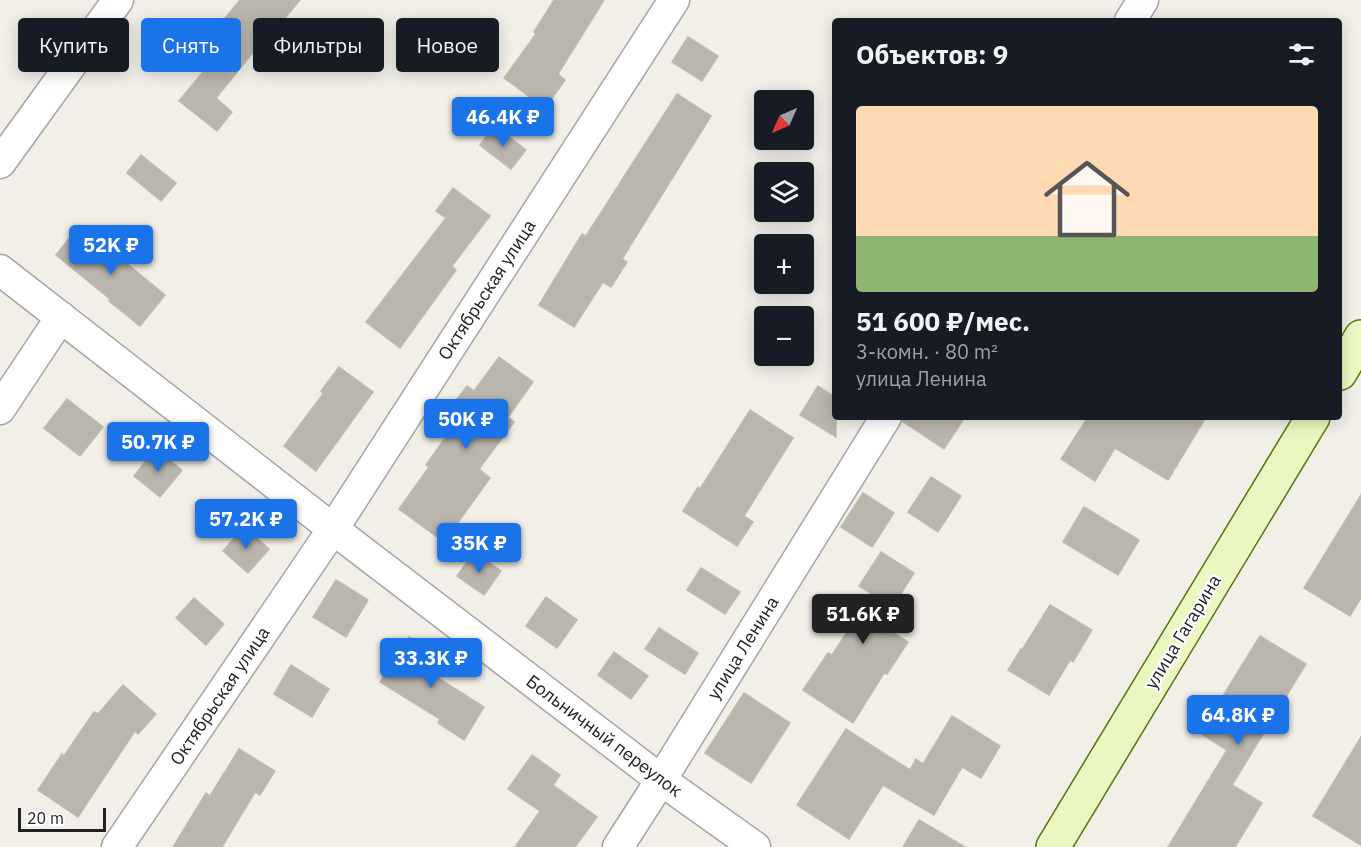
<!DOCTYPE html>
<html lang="ru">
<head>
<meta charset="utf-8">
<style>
	:root { --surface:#171b24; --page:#242831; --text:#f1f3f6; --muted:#9ea1a6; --accent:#1a73e8 }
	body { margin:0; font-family:"IBM Plex Sans",sans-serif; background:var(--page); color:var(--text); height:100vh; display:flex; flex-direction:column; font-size:22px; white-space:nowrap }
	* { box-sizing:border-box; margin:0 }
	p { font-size:20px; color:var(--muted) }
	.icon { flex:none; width:33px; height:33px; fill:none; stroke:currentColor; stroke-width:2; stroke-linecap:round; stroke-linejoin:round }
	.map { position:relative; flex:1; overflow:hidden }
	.panel { position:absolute; left:832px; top:18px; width:510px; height:402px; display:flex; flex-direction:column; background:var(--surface); border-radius:6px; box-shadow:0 3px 15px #0003 }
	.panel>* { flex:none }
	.top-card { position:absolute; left:18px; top:18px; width:570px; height:54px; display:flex; gap:12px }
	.needle { width:39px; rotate:225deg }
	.tools { position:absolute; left:754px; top:90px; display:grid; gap:12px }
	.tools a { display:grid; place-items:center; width:60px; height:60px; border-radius:6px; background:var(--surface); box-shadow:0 3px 15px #0003; font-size:30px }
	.scale { position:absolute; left:18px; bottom:15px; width:88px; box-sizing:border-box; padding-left:6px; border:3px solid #212121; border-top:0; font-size:16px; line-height:21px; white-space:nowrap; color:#212121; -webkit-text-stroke:4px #fff; paint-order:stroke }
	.price { position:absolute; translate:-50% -51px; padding:0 14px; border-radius:6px; background:var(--accent); color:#fff; font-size:20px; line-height:39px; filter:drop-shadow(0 2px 3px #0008) }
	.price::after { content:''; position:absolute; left:50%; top:36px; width:18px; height:14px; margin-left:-9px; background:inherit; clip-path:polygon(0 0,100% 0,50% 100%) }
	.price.active { background:#222; color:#fff }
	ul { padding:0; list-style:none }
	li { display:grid; align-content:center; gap:12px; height:318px; padding:0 24px }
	li span { display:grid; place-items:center; height:186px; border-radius:6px; color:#555 }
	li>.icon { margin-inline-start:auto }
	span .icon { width:108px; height:108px; fill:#fffc; stroke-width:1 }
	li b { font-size:26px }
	h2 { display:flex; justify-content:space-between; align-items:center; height:72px; padding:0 24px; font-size:26px }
	.tag { padding:0 21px; border-radius:6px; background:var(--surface); box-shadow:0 3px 15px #0003; font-size:21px; line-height:54px }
	.tag.active { background:var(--accent); color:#fff }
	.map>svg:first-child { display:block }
	.building { fill:#bab6ae; stroke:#c2b9ab; stroke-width:1.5 }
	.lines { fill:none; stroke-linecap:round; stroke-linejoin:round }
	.street-casing { stroke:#a5a5a5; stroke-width:33 }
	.secondary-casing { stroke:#57760a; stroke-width:36 }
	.street { stroke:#fff; stroke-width:30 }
	.secondary { stroke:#ebf7c0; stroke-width:33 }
	.labels { text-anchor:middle; stroke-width:4.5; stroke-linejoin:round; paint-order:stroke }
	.street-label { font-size:18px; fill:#212121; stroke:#fff }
</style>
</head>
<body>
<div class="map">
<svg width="1361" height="847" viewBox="0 0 1361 847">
	<rect width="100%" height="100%" fill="#f1efe8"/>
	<!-- building -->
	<g class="building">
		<polygon points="240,0 300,0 266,41 264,39 216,98 232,112 217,131 179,101 217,55 204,44"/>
		<polygon points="554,0 604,0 558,74 565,80 545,108 504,78 536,34 534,32"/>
		<polygon points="688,37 718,56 702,81 672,62"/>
		<polygon points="677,94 711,116 622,259 627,262 611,287 603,282 574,327 539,305 582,234 586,236"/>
		<polygon points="494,126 526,150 511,169 480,145"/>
		<polygon points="141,155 176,183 161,201 127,173"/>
		<polygon points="453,188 490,216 452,266 456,270 400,348 366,322 446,218 436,211"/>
		<polygon points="80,225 165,295 140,326 109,301 110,299 56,255"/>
		<polygon points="499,357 533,382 508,417 514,422 479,469 490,478 444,542 399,509 429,467 426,465 455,424 444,416 467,386 474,391"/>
		<polygon points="339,367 373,392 316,471 284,446 323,394 321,391"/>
		<polygon points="818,386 836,398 836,437 800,415"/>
		<polygon points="67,399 103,427 80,456 44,428"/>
		<polygon points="750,410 793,438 744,516 753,522 737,546 683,511 698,487 700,489"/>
		<polygon points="903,417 965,417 944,449 902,421"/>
		<polygon points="1088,417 1206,417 1168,480 1115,448 1095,481 1061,459"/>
		<polygon points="155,449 182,470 160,497 134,476"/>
		<polygon points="931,477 961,496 938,532 908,512"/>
		<polygon points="863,493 894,513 872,547 841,527"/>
		<polygon points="1361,495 1361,598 1350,616 1304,588"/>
		<polygon points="1084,507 1139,540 1118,575 1063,542"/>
		<polygon points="244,527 269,549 248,573 223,551"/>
		<polygon points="474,552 501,571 484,595 457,576"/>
		<polygon points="881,552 914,573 881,625 908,642 887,674 884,673 853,723 803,690 828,653 832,655 872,594 859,586"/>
		<polygon points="701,568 740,592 725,614 687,590"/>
		<polygon points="336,580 368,600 346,637 313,617"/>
		<polygon points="546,597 577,620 557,648 526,626"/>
		<polygon points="194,598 224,624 206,645 176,618"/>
		<polygon points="1050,605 1092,630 1073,662 1070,660 1049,695 1008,670 1021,649 1022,650"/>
		<polygon points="659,628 698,653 685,674 645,649"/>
		<polygon points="1260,636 1306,664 1232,785 1262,803 1235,847 1168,847 1227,750 1200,733"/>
		<polygon points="409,637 438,654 427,671 484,707 464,740 438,723 440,719 380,682"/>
		<polygon points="614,652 648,676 631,699 598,675"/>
		<polygon points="291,665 329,689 312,717 274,694"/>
		<polygon points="123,685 156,714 138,734 135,731 78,817 38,790 62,754 64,756 94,712 98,714"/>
		<polygon points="744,693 790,723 751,783 705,753"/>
		<polygon points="952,716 1000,746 981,778 962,767 934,815 883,785 849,839 797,805 846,729 910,770 916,759 923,764"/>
		<polygon points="1361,737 1361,845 1313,816"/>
		<polygon points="239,749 275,771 260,795 255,792 222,847 173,847 206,793 210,796"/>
		<polygon points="532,755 560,775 553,785 597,817 575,847 515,847 540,811 508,789"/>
		<polygon points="919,820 965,847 903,847"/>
	</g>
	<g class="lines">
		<!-- street casing -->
		<g class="street-casing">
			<g id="street">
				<polyline points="1130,21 1143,0"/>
				<polyline points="0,163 118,0"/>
				<polyline points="0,270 333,529 661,780 755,847"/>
				<polyline points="0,409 61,317"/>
				<polyline points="117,847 333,529 674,0"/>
				<polyline points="618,847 661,780 886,417"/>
			</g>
		</g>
		<!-- secondary casing -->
		<g class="secondary-casing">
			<g id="secondary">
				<polyline points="1340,373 1361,337"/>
				<polyline points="1053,847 1313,417"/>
			</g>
		</g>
		<!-- street -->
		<use href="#street" class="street"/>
		<!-- secondary -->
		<use href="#secondary" class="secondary"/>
	</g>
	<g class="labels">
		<!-- street labels -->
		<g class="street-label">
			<text transform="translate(487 290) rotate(-57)" y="6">Октябрьская улица</text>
			<text transform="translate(1183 632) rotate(-59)" y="6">улица Гагарина</text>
			<text transform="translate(743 648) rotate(-58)" y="6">улица Ленина</text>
			<text transform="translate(220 696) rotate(-56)" y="6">Октябрьская улица</text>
			<text transform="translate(604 736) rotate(37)" y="6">Больничный переулок</text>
		</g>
	</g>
</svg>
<div class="tools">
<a><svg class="needle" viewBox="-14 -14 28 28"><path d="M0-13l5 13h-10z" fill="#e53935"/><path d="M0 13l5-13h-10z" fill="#9ea1a6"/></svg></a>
<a><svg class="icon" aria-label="layers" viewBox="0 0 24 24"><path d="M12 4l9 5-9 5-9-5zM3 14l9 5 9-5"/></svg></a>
<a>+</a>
<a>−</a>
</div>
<div class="scale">20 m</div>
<b class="price" style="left:503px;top:148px">46.4K ₽</b>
<b class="price" style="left:111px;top:276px">52K ₽</b>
<b class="price" style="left:466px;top:450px">50K ₽</b>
<b class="price" style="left:158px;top:473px">50.7K ₽</b>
<b class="price" style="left:246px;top:550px">57.2K ₽</b>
<b class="price" style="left:479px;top:574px">35K ₽</b>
<b class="price active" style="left:863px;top:645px">51.6K ₽</b>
<b class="price" style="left:431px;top:689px">33.3K ₽</b>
<b class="price" style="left:1238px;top:746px">64.8K ₽</b>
<div class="top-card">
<a class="tag">Купить</a>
<a class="tag active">Снять</a>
<a class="tag">Фильтры</a>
<a class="tag">Новое</a>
</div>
<section class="panel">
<h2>Объектов: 9<svg class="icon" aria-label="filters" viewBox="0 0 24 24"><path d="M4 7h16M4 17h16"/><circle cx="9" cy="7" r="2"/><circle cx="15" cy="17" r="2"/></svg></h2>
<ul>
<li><span style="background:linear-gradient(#ffd9b3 70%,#8fb573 0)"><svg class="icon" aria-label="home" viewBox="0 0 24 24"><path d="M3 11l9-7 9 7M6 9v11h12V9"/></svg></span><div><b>51 600 ₽/мес.</b><p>3-комн. · 80 m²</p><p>улица Ленина</p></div></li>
</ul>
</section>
</div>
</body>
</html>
